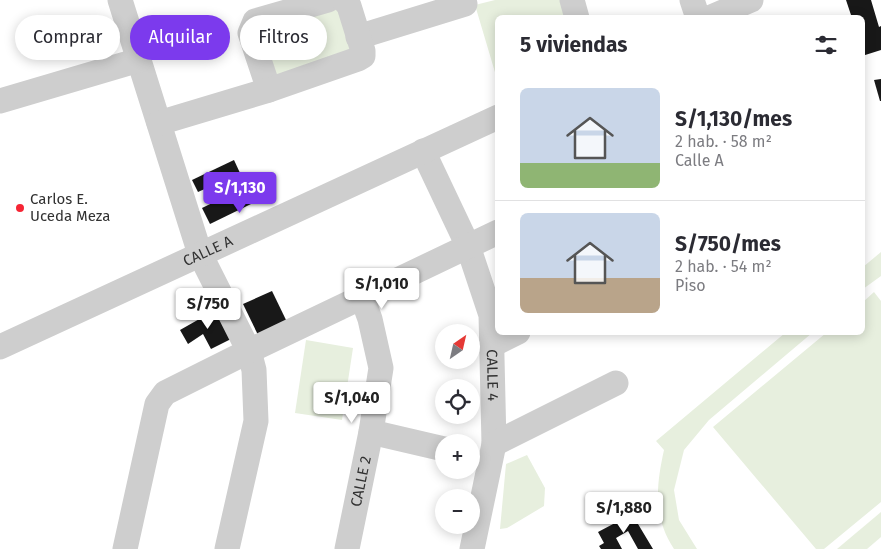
<!DOCTYPE html>
<html lang="es">
<head>
<meta charset="utf-8">
<style>
	:root { --surface:#fff; --page:#f7f7f7; --text:#2b2b33; --muted:#7c7c81; --line:#e1e1e2; --accent:#7c3aed }
	body { margin:0; font-family:"Fira Sans",sans-serif; background:var(--page); color:var(--text); height:100vh; display:flex; flex-direction:column; font-size:19px; white-space:nowrap }
	* { box-sizing:border-box; margin:0 }
	p { font-size:16px; color:var(--muted) }
	.icon { flex:none; width:28px; height:28px; fill:none; stroke:currentColor; stroke-width:2; stroke-linecap:round; stroke-linejoin:round }
	.map { position:relative; flex:1; overflow:hidden }
	.sheet { position:absolute; left:495px; top:15px; width:370px; height:320px; display:flex; flex-direction:column; background:var(--surface); border-radius:8px; box-shadow:0 2px 12px #0003 }
	.sheet>* { flex:none }
	.guide { position:absolute; left:15px; top:15px; width:405px; height:45px; display:flex; gap:10px }
	.needle { width:32px; rotate:34deg }
	.fabs { position:absolute; left:435px; top:324px; display:grid; gap:10px }
	.fabs a { display:grid; place-items:center; width:45px; height:45px; border-radius:50%; background:var(--surface); box-shadow:0 2px 12px #0003; font-size:25px }
	.price { position:absolute; translate:-50% -42px; padding:0 11px; border-radius:5px; background:#fff; color:#222; font-size:16px; line-height:32px; filter:drop-shadow(0 1px 2px #0008) }
	.price::after { content:''; position:absolute; left:50%; top:30px; width:15px; height:11px; margin-left:-8px; background:inherit; clip-path:polygon(0 0,100% 0,50% 100%) }
	.price.selected { background:var(--accent); color:#fff }
	ul { padding:0; list-style:none }
	li { display:flex; align-items:center; gap:15px; height:125px; padding:0 25px }
	li+li { border-top:1px solid var(--line) }
	li span { display:grid; place-items:center; flex:none; width:140px; height:100px; border-radius:8px; color:#555 }
	li>.icon { margin-inline-start:auto }
	span .icon { width:60px; height:60px; fill:#fffc; stroke-width:1 }
	li b { font-size:21px }
	h2 { display:flex; justify-content:space-between; align-items:center; height:60px; padding:0 25px; font-size:21px }
	.pill { padding:0 18px; border-radius:22px; background:var(--surface); box-shadow:0 2px 12px #0003; font-size:18px; line-height:45px }
	.pill.selected { background:var(--accent); color:#fff }
	.map>svg:first-child { display:block }
	.green { fill:#e7efde }
	.building { fill:#181818 }
	.lines { fill:none; stroke-linecap:round; stroke-linejoin:round }
	.minor { stroke:#cecece; stroke-width:25 }
	.poi-dot { fill:#f62534; stroke:#fff; stroke-width:2 }
	.labels { text-anchor:middle; stroke-width:5; stroke-linejoin:round; paint-order:stroke }
	.poi-label { font-size:15px; fill:#313131; stroke:#fff; text-anchor:start }
	.street-label { font-size:15px; fill:#313131; stroke:#fff }
</style>
</head>
<body>
<div class="map">
<svg width="881" height="549" viewBox="0 0 881 549">
	<rect width="100%" height="100%" fill="#fff"/>
	<!-- green -->
	<g class="green">
		<polygon points="495,0 568,0 573,17 498,18 497,79 475,5"/>
		<polygon points="337,3 355,53 276,82 258,28"/>
		<polygon points="881,252 881,276 863,289 863,267"/>
		<polygon points="874,292 881,301 881,502 824,549 816,549 713,427 826,333 862,332 863,302"/>
		<path d="M785,333H812L709,420L684,450L674,490L679,520L697,549H674C653,517 656,486 664,450L656,441Z"/>
		<polygon points="306,340 353,348 342,420 295,413"/>
		<polygon points="527,455 545,488 544,506 507,528 500,529 506,464"/>
		<polygon points="881,512 881,537 867,549 837,549"/>
	</g>
	<!-- building -->
	<g class="building">
		<polygon points="846,0 871,0 879,27 881,26 881,50 862,56 862,18 852,18"/>
		<polygon points="185,20 190,40 148,52 142,32"/>
		<polygon points="881,79 881,101 880,101 874,80"/>
		<polygon points="234,160 240,173 198,192 192,180"/>
		<polygon points="243,188 251,204 210,224 202,208"/>
		<polygon points="272,291 287,322 258,335 243,304"/>
		<polygon points="217,309 233,338 211,349 203,334 188,344 180,330"/>
		<polygon points="632,514 653,549 638,549 628,531 616,538 622,549 601,549 599,546 604,543 598,532"/>
	</g>
	<g class="lines">
		<!-- minor -->
		<g class="minor">
			<polyline points="120,0 200,254 249,351 254,370 256,421 227,549"/>
			<polyline points="572,0 577,18"/>
			<polyline points="692,0 698,18"/>
			<polyline points="709,18 751,0"/>
			<polyline points="358,37 465,4"/>
			<polyline points="269,90 250,33 255,21 328,0"/>
			<polyline points="0,101 139,60"/>
			<polyline points="159,123 269,90 358,59 363,56 363,51 349,6 344,0"/>
			<path id="s1" d="M423,151L468,246L491,315L494,444L472,549"/>
			<polyline points="492,345 518,332"/>
			<path id="s2" d="M0,347L498,117"/>
			<polyline points="371,432 444,449"/>
			<polyline points="494,444 616,383"/>
			<polyline points="125,549 157,404 165,393 249,351 498,232"/>
			<path id="s3" d="M347,549L371,432L381,368L370,319L362,297"/>
		</g>
	</g>
	<!-- markers -->
	<circle class="poi-dot" cx="20" cy="208" r="5"/>
	<g class="labels">
		<!-- poi labels -->
		<g class="poi-label">
			<text x="30" y="204">Carlos E.<tspan x="30" dy="17">Uceda Meza</tspan></text>
		</g>
		<!-- street labels -->
		<g class="street-label">
			<text dy="5" stroke="none"><textPath href="#s2" startOffset="229">CALLE A</textPath></text>
			<text dy="5" stroke="none"><textPath href="#s1" startOffset="238">CALLE 4</textPath></text>
			<text dy="5" stroke="none"><textPath href="#s3" startOffset="69">CALLE 2</textPath></text>
		</g>
	</g>
</svg>
<div class="fabs">
<a><svg class="needle" viewBox="-14 -14 28 28"><path d="M0-13l5 13h-10z" fill="#e53935"/><path d="M0 13l5-13h-10z" fill="#7c7c81"/></svg></a>
<a><svg class="icon" aria-label="locate" viewBox="0 0 24 24"><circle cx="12" cy="12" r="6"/><path d="M12 2v4M12 18v4M2 12h4M18 12h4"/></svg></a>
<a>+</a>
<a>−</a>
</div>
<b class="price selected" style="left:240px;top:214px">S/1,130</b>
<b class="price" style="left:382px;top:310px">S/1,010</b>
<b class="price" style="left:208px;top:330px">S/750</b>
<b class="price" style="left:352px;top:424px">S/1,040</b>
<b class="price" style="left:624px;top:534px">S/1,880</b>
<div class="guide">
<a class="pill">Comprar</a>
<a class="pill selected">Alquilar</a>
<a class="pill">Filtros</a>
</div>
<section class="sheet">
<h2>5 viviendas<svg class="icon" aria-label="filters" viewBox="0 0 24 24"><path d="M4 7h16M4 17h16"/><circle cx="9" cy="7" r="2"/><circle cx="15" cy="17" r="2"/></svg></h2>
<ul>
<li><span style="background:linear-gradient(#c9d6e8 75%,#8fb573 0)"><svg class="icon" aria-label="home" viewBox="0 0 24 24"><path d="M3 11l9-7 9 7M6 9v11h12V9"/></svg></span><div><b>S/1,130/mes</b><p>2 hab. · 58 m²</p><p>Calle A</p></div></li>
<li><span style="background:linear-gradient(#c9d6e8 65%,#b9a48a 0)"><svg class="icon" aria-label="home" viewBox="0 0 24 24"><path d="M3 11l9-7 9 7M6 9v11h12V9"/></svg></span><div><b>S/750/mes</b><p>2 hab. · 54 m²</p><p>Piso</p></div></li>
</ul>
</section>
</div>
</body>
</html>
